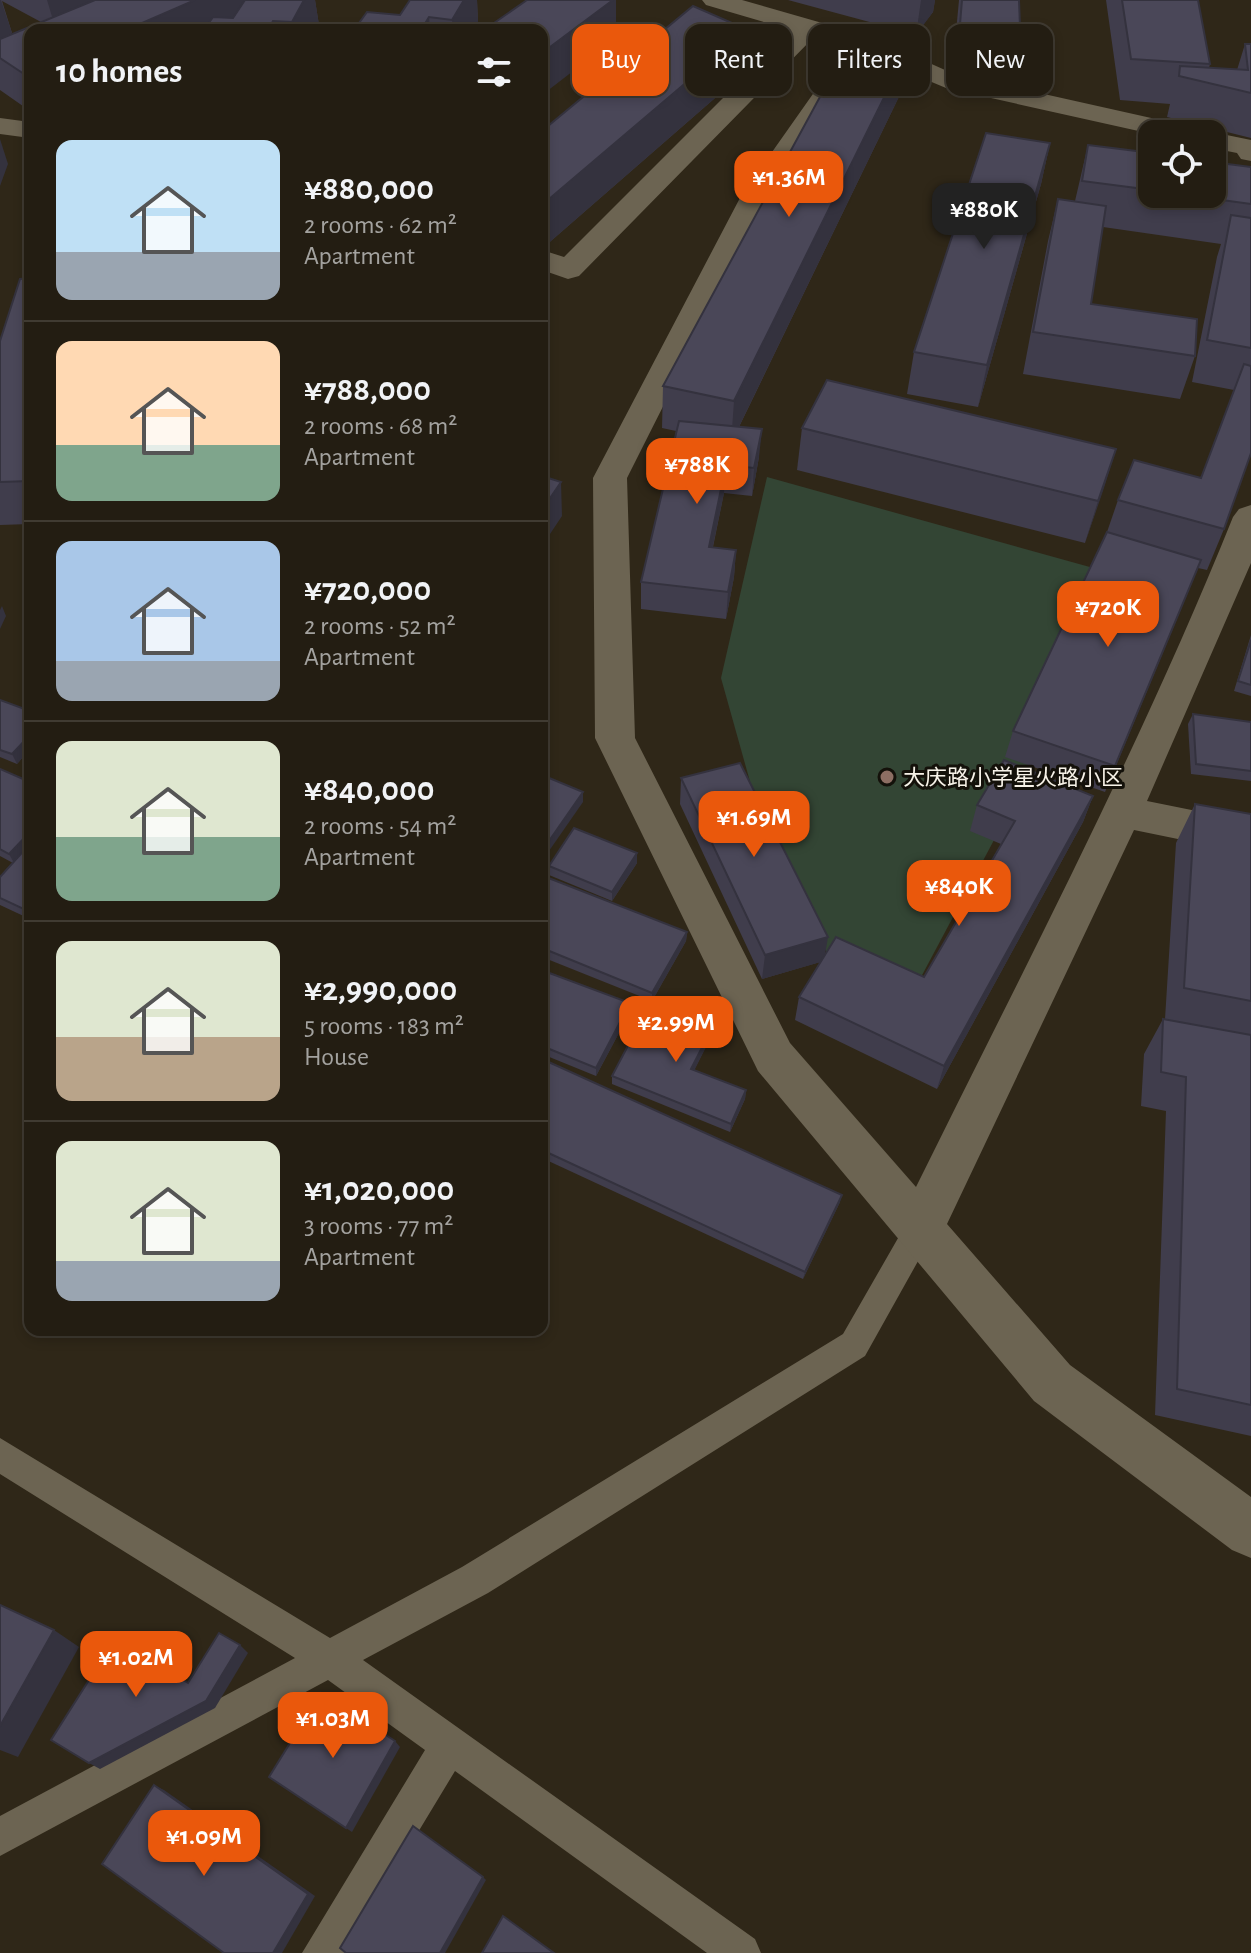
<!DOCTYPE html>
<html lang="en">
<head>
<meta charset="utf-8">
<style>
	:root { --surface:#231d12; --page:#2f2a20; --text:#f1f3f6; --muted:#a3a29f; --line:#403b32; --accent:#ea580c }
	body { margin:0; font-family:"Alegreya Sans","Noto Sans SC",sans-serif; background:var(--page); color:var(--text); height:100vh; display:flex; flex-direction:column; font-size:30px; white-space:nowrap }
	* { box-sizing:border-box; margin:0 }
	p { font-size:26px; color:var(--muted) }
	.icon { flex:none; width:44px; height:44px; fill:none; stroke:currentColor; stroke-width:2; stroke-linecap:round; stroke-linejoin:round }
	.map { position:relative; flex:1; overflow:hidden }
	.panel { position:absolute; left:24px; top:24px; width:524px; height:1312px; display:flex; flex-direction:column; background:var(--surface); border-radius:16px; box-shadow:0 4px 12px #0003,0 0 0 2px var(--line) }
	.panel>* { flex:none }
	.hud { position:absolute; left:572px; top:24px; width:558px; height:72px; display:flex; gap:16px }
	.controls { position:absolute; left:1138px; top:120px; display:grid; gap:16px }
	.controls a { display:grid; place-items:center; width:88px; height:88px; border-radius:16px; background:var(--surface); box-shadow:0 4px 12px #0003,0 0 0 2px var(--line); font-size:40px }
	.price { position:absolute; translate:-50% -68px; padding:0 18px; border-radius:16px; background:var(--accent); color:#fff; font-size:26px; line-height:52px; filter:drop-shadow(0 2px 4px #0008) }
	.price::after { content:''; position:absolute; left:50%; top:48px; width:24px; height:18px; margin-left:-12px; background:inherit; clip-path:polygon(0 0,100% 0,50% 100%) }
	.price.current { background:#222; color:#fff }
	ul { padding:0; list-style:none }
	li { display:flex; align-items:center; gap:24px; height:200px; padding:0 32px }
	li+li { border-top:2px solid var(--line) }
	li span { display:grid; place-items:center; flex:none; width:224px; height:160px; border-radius:16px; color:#555 }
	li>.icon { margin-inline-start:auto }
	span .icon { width:96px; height:96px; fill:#fffc; stroke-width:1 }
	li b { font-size:34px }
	h2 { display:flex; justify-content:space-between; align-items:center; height:96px; padding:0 32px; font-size:34px }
	.chip { padding:0 28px; border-radius:16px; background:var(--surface); box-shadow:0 4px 12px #0003,0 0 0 2px var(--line); font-size:28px; line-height:72px }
	.chip.current { background:var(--accent); color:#fff }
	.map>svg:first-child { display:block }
	.green { fill:#334534 }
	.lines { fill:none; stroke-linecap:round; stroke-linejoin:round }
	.lane { fill:#6c6452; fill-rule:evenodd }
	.street { fill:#6c6452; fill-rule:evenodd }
	.wall { fill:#403d4c }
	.shaded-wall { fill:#34323e }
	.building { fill:#4a4758; stroke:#34323e; stroke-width:2 }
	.education-dot { fill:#8d6e63; stroke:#14110a; stroke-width:3 }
	.labels { text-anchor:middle; stroke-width:6; stroke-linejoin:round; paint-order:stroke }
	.poi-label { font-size:22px; fill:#f7f2e8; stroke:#14110a; text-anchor:start }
</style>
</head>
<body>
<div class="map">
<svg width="1251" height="1953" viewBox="0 0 1251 1953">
	<rect width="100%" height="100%" fill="#2f2718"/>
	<!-- green -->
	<polygon class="green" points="767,477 1133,579 912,994 826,951 763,828 721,678"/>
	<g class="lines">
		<!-- lane -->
		<polygon class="lane" points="920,1215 931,1219 936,1229 865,1356 488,1593 363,1660 755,1939 761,1953 707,1953 455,1771 345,1953 302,1953 425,1750 328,1680 0,1856 0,1816 295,1658 0,1474 0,1438 330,1638 462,1567 843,1334 909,1219"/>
		<!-- street -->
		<g class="street">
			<path d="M702,0H742L871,37L954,74L1187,126L1197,128L1201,134H1152L946,88L867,55L769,196L627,478L635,738L790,1043L916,1187C1025,966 1141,746 1233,517L1239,509L1251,505V563L1147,801L1251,822V854L1134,830L947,1224L1070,1365L1251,1497V1558L1232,1550L1034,1401L758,1071L595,738L593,478L741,196L846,47L814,37L579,276L568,279L542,270V250L564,257L791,30L706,5Z"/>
			<polygon points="0,118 30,122 30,138 0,134"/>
			<polygon points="1212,132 1251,140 1251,161 1241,159 1237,153 1212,148 1212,134 1202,134"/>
		</g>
	</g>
	<!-- wall -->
	<g class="wall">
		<polygon points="0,0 315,0 319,25 317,30 30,30 30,111 0,90 0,39 41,22 2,1 12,33 0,39"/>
		<polygon points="410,0 477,0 478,22 474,30 354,30 400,15"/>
		<polygon points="788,0 935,0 933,12 915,35 909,76 739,427 759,457 752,496 724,493 713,547 736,550 734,577 726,619 641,609 641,582 676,431 662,428 663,386 914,34"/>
		<polygon points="959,0 1019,0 1020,27 1012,68 953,64"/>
		<polygon points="1106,0 1198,0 1210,64 1209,68 1237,70 1245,44 1251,44 1251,138 1167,117 1170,104 1120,100"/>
		<polygon points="748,30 746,71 544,247 542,246 542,131"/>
		<polygon points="1050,143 1041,184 978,407 907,394 914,352"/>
		<polygon points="1088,145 1152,153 1152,194 1212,194 1251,167 1251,453 1224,529 1207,570 1198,568 1105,792 1005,757 1013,731 1107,532 1118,500 1201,478 1234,390 1192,382 1217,257 1221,244 1103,227 1091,304 1195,356 1180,399 1023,374 1048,241 1058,199 1075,201"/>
		<polygon points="30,278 30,524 0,525 0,341"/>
		<polygon points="802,428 1116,449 1085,543 797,470"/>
		<polygon points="1251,635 1251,696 1234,691"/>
		<polygon points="0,700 30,711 30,749 17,764 0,757"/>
		<polygon points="1193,714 1251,722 1251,781 1191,774 1188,724"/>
		<polygon points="0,769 30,782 30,919 0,905 0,877 13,863 0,856"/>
		<polygon points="681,778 825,955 924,977 1001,844 970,831 977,805 1093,796 1083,822 937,1089 795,1020 799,997 820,962 762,979 680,804"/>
		<polygon points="1195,804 1251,814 1251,1436 1155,1415 1166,1111 1141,1106 1144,1054 1163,1019 1165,1019 1176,843"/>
		<polygon points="637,853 637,863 612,901 549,875 549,866"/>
		<polygon points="542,883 687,932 686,941 652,1001 542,957"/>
		<polygon points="542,974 630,1012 596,1076 542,1054"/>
		<polygon points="712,1035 694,1070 746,1090 745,1099 730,1132 612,1084 612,1076"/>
		<polygon points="542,1059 840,1202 803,1279 542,1158"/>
	</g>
	<!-- shaded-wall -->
	<g class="shaded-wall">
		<polygon points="0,0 1,0 12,33 0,39"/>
		<polygon points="47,0 94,0 56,30"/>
		<polygon points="195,0 294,0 227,30 126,30"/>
		<polygon points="304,0 315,0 319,25 317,30 293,30 292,22"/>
		<polygon points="464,0 477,0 478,22 474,30 453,30 452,20"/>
		<polygon points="613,0 616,0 616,38 542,95 542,53"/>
		<polygon points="921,0 935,0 933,12 916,35"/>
		<polygon points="429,17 430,30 421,30"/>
		<polygon points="273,21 275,30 268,30"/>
		<polygon points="748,30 746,71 544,247 542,205"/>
		<polygon points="915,35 909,76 731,443 734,401"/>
		<polygon points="30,72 30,93 24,74"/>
		<polygon points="0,139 8,164 0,186"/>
		<polygon points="1050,143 1041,184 978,407 987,365"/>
		<polygon points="762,429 759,457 752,496 754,468"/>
		<polygon points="1116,449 1103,491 1085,543 1098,501"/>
		<polygon points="726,465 724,493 707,574 709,547"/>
		<polygon points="561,482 562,516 542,546 542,510"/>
		<polygon points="736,550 734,577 726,619 728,592"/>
		<polygon points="2,606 6,616 0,629 0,610"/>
		<polygon points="545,693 546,703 542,719 542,707"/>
		<polygon points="30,735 30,749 17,764 12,754"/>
		<polygon points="583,792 583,802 542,861 542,851"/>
		<polygon points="1093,796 1083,822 937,1089 944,1066"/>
		<polygon points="30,832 30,846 14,863 9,854"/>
		<polygon points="637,853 637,863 612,901 612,892"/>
		<polygon points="687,932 686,941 652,1001 652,993"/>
		<polygon points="828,937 824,961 762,979 765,955"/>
		<polygon points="630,1003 630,1012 596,1076 596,1068"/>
		<polygon points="713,1026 712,1035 691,1077 691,1069"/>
		<polygon points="746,1090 745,1099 730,1132 731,1124"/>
		<polygon points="842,1195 840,1202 803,1279 805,1272"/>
		<polygon points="54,1630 79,1647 18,1757 0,1750 0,1726"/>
		<polygon points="240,1645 248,1653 215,1708 100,1769 89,1763"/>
		<polygon points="395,1741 400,1747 352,1832 346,1828"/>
		<polygon points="154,1785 164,1790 315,1896 282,1953 273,1953"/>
		<polygon points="483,1877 486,1880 445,1953 440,1953"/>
	</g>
	<!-- building -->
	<g class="building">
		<polygon points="95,0 195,0 126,30 30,30 30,72 24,74 0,58 0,39"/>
		<polygon points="245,0 304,0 292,22 273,21 268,30 204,30 213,17 233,18"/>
		<polygon points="410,0 464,0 452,20 429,17 421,30 354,30 367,12 400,15"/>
		<polygon points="527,0 613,0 542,53 542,30 484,30"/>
		<polygon points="962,0 1019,0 1020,27 960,24"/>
		<polygon points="1122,0 1198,0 1210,64 1131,59"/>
		<polygon points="693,6 748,30 542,205 542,131"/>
		<polygon points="859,25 915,35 734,401 663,386"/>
		<polygon points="1245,44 1251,44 1251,93 1179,76 1180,66 1248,70"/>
		<polygon points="986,133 1050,143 987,365 914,352"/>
		<polygon points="1088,145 1152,153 1152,190 1082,181"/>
		<polygon points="1212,162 1251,167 1251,204 1178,194 1212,194"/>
		<polygon points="1058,199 1106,206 1091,304 1197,319 1195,356 1033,332"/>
		<polygon points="1231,215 1251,218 1251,348 1207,340"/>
		<polygon points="30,278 30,481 0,482 0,341 20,279"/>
		<polygon points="1244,364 1251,366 1251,453 1224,529 1118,500 1134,460 1201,478"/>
		<polygon points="827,380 1116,449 1098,501 802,428"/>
		<polygon points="679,421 762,429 754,468 726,465 709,547 736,550 728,592 641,582"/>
		<polygon points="542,476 561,482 542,510"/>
		<polygon points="1107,532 1201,560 1115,766 1013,731"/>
		<polygon points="1251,640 1251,685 1238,681"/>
		<polygon points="542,693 545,693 542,707"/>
		<polygon points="0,700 30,711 30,735 12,754 0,750"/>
		<polygon points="1193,714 1251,722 1251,771 1196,764"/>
		<polygon points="1004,760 1093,796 944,1066 799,997 836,937 924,977 1015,821 977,805"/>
		<polygon points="740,763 828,937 765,955 681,778"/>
		<polygon points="0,769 30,782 30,832 9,854 0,849"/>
		<polygon points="542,775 583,792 542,851"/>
		<polygon points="1195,804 1251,814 1251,1001 1184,988"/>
		<polygon points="574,828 637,853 612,892 549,866"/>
		<polygon points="28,846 30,847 30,912 0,898 0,877"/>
		<polygon points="546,877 687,932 652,993 542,948 542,883"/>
		<polygon points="544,971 630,1003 596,1068 542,1046 542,974"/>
		<polygon points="651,1002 713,1026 691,1069 746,1090 731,1124 612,1076"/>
		<polygon points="1163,1019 1251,1035 1251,1405 1177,1389 1186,1077 1161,1072"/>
		<polygon points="542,1059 842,1195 805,1272 542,1150"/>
		<polygon points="0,1605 54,1630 0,1726"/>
		<polygon points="219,1633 240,1645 206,1701 89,1763 51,1740 115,1639 188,1683"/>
		<polygon points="321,1693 395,1741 346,1828 269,1777"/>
		<polygon points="154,1785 308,1894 273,1953 224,1953 102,1864"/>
		<polygon points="413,1826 483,1877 440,1953 346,1953 340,1948"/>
		<polygon points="503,1916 554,1953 482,1953"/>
	</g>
	<!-- markers -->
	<circle class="education-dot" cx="887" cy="777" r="8"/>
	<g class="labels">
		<!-- poi labels -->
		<g class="poi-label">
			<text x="903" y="785">大庆路小学星火路小区</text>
		</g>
	</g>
</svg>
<div class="controls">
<a><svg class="icon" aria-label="locate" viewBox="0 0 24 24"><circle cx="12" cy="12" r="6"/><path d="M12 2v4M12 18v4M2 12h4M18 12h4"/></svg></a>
</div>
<b class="price" style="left:789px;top:219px">¥1.36M</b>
<b class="price current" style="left:984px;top:251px">¥880K</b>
<b class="price" style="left:697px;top:506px">¥788K</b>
<b class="price" style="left:1108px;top:649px">¥720K</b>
<b class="price" style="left:754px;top:859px">¥1.69M</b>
<b class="price" style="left:959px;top:928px">¥840K</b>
<b class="price" style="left:676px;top:1064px">¥2.99M</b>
<b class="price" style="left:136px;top:1699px">¥1.02M</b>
<b class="price" style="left:333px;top:1760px">¥1.03M</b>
<b class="price" style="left:204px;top:1878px">¥1.09M</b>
<div class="hud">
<a class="chip current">Buy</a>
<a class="chip">Rent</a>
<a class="chip">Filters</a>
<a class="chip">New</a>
</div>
<section class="panel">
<h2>10 homes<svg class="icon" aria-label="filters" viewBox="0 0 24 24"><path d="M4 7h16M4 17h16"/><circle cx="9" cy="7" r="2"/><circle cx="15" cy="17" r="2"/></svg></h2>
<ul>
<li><span style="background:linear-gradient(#bfe0f5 70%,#9aa5b1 0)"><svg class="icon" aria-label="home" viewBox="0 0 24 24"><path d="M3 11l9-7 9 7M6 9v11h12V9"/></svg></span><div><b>¥880,000</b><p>2 rooms · 62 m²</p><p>Apartment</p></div></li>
<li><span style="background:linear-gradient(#ffd9b3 65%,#7fa58c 0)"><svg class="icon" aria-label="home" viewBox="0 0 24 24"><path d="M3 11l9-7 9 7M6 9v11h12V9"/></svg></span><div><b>¥788,000</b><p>2 rooms · 68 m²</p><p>Apartment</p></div></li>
<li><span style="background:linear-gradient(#a9c7e8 75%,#9aa5b1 0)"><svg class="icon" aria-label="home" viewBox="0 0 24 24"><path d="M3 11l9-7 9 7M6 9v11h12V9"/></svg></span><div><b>¥720,000</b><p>2 rooms · 52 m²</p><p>Apartment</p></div></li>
<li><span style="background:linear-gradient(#dfe7d0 60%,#7fa58c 0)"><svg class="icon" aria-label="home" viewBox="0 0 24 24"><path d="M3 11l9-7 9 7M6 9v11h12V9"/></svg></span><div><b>¥840,000</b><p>2 rooms · 54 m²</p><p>Apartment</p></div></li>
<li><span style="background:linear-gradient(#dfe7d0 60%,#b9a48a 0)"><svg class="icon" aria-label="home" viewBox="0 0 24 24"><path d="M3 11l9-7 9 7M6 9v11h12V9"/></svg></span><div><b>¥2,990,000</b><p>5 rooms · 183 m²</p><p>House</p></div></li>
<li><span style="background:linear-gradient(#dfe7d0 75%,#9aa5b1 0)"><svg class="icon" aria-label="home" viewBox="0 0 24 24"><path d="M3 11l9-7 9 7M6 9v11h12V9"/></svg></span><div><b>¥1,020,000</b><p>3 rooms · 77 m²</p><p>Apartment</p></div></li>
</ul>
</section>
</div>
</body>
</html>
